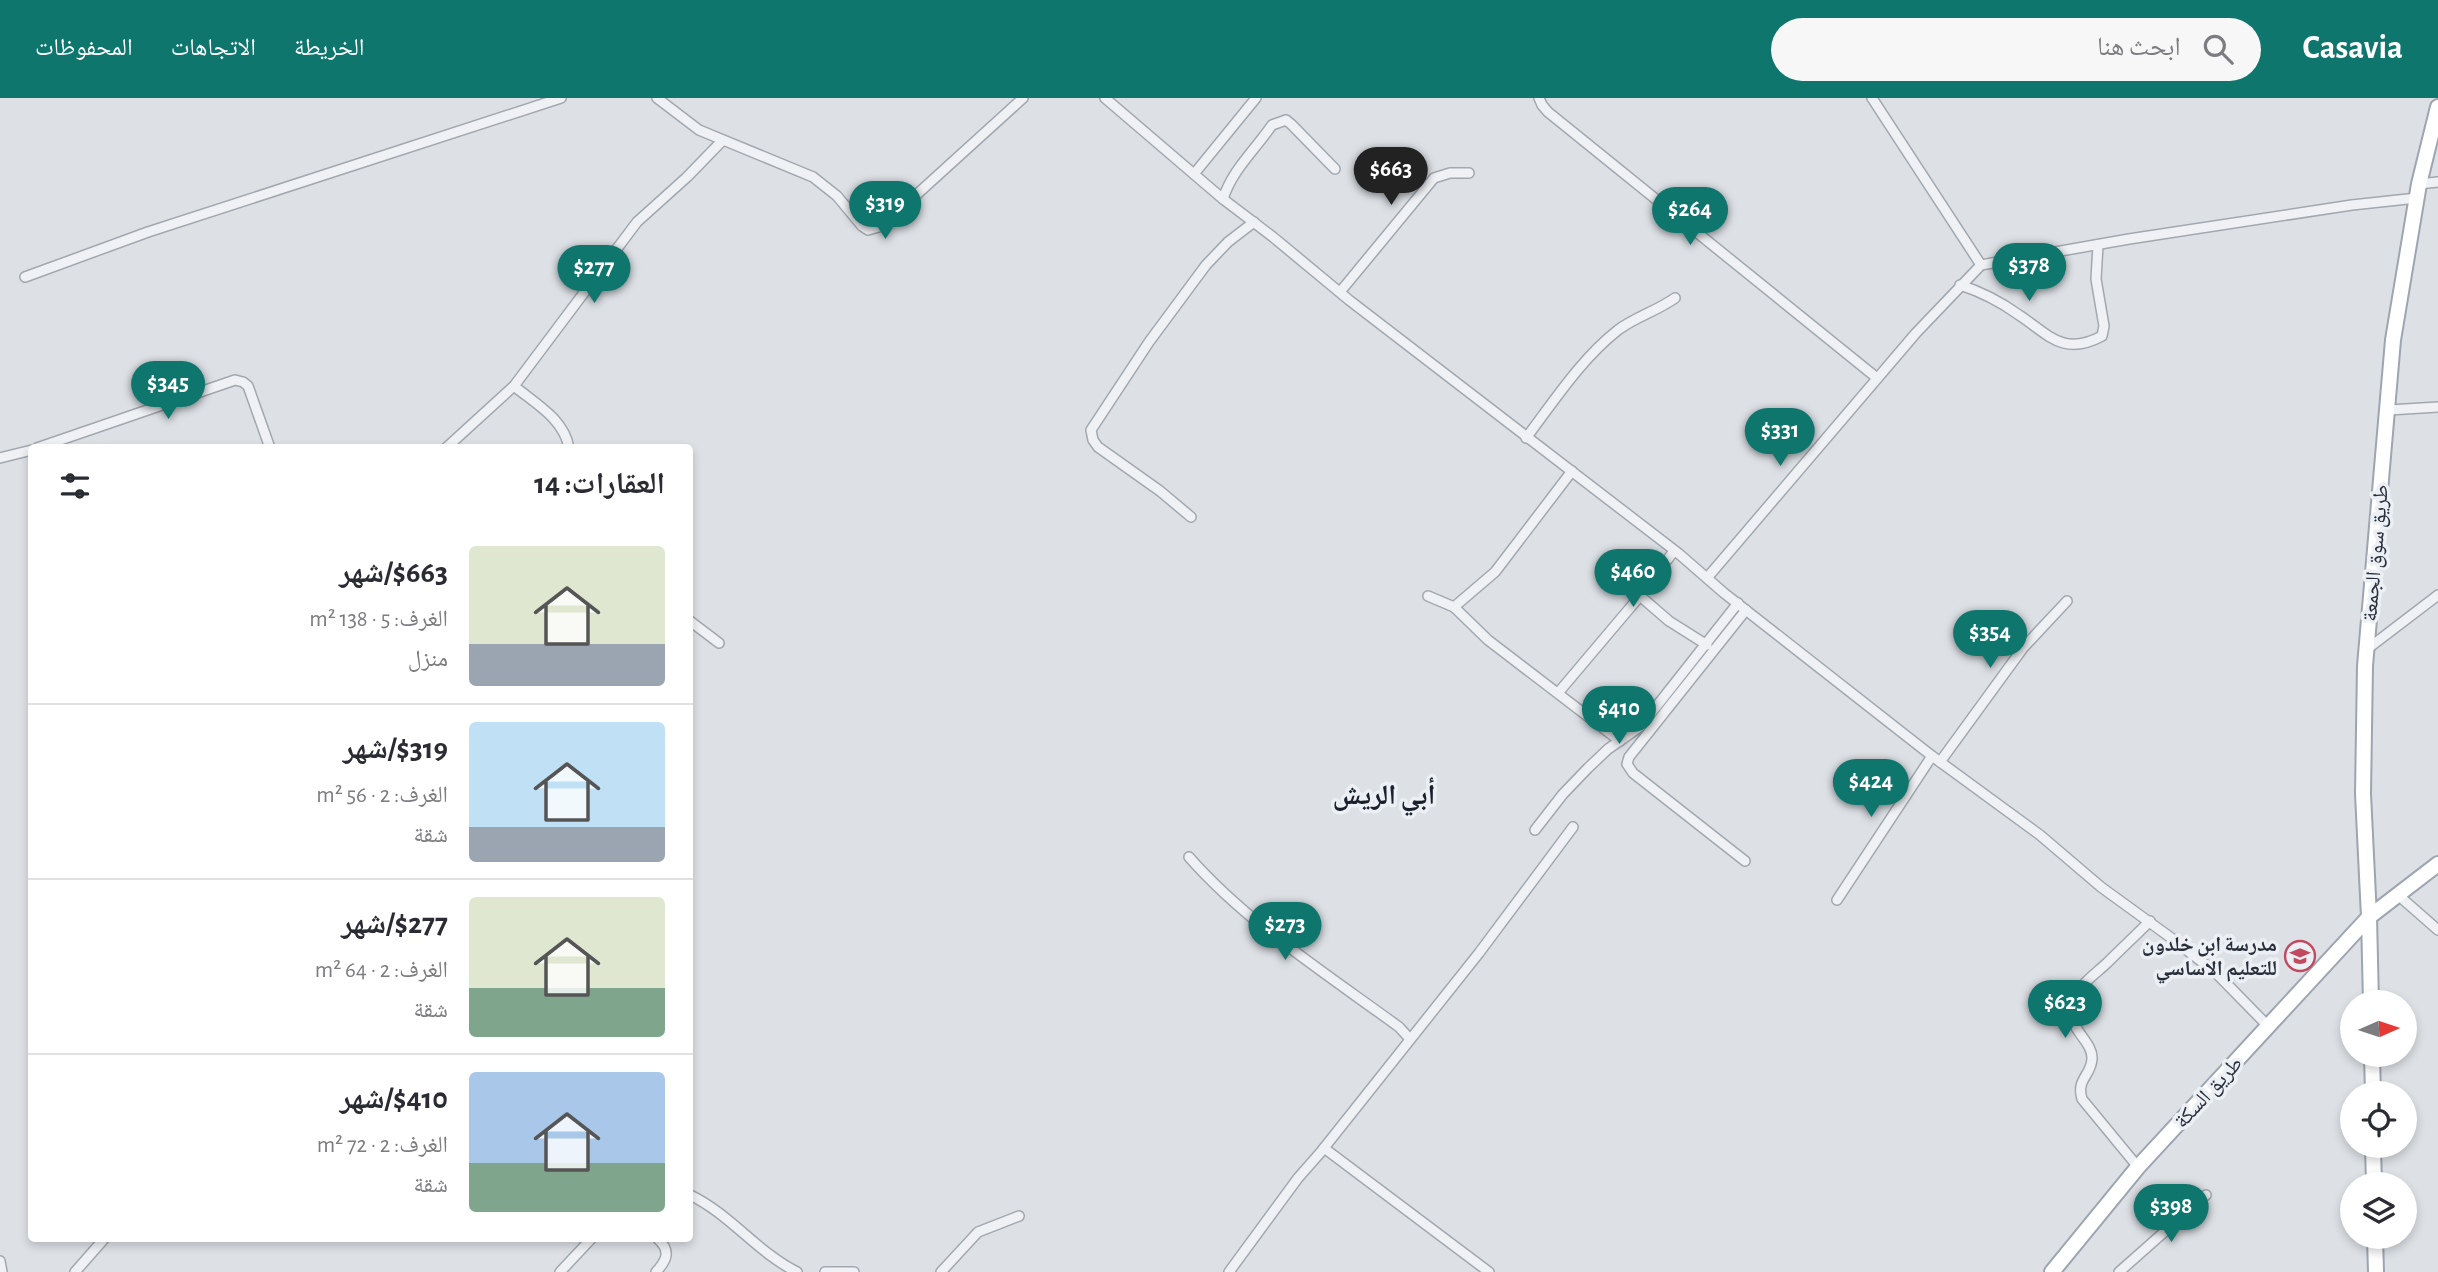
<!DOCTYPE html>
<html lang="ar">
<head>
<meta charset="utf-8">
<style>
	:root { --surface:#fff; --page:#f7f7f7; --text:#2b2b33; --muted:#7c7c81; --line:#e1e1e2; --accent:#0f766e }
	body { margin:0; font-family:"Alegreya Sans","Noto Naskh Arabic",sans-serif; background:var(--page); color:var(--text); direction:rtl; height:100vh; display:flex; flex-direction:column; font-size:26px; white-space:nowrap }
	* { box-sizing:border-box; margin:0 }
	p { font-size:23px; color:var(--muted) }
	.icon { flex:none; width:38px; height:38px; fill:none; stroke:currentColor; stroke-width:2; stroke-linecap:round; stroke-linejoin:round }
	.map { position:relative; flex:1; overflow:hidden; direction:ltr }
	.panel { position:absolute; left:28px; top:346px; width:665px; height:798px; display:flex; flex-direction:column; background:var(--surface); border-radius:7px; box-shadow:0 4px 10px #0003; direction:rtl }
	.panel>* { flex:none }
	.needle { width:46px; rotate:87deg }
	.fabs { position:absolute; left:2340px; top:892px; display:grid; gap:14px }
	.fabs a { display:grid; place-items:center; width:77px; height:77px; border-radius:50%; background:var(--surface); box-shadow:0 4px 10px #0003; font-size:35px }
	.price { position:absolute; translate:-50% -60px; padding:0 16px; border-radius:24px; background:var(--accent); color:#fff; font-size:23px; line-height:46px; filter:drop-shadow(0 2px 4px #0008) }
	.price::after { content:''; position:absolute; left:50%; top:42px; width:21px; height:16px; margin-left:-10px; background:inherit; clip-path:polygon(0 0,100% 0,50% 100%) }
	.price.active { background:#222; color:#fff }
	ul { padding:0; list-style:none }
	li { display:flex; align-items:center; gap:21px; height:175px; padding:0 28px }
	li+li { border-top:2px solid var(--line) }
	li span { display:grid; place-items:center; flex:none; width:196px; height:140px; border-radius:7px; color:#555 }
	li>.icon { margin-inline-start:auto }
	span .icon { width:84px; height:84px; fill:#fffc; stroke-width:1 }
	li b { font-size:30px }
	h2 { display:flex; justify-content:space-between; align-items:center; height:84px; padding:0 28px; font-size:30px }
	header { display:flex; align-items:center; gap:42px; box-sizing:border-box; height:98px; padding:0 35px; background:var(--accent); color:#fff }
	header strong { font-size:33px }
	nav { display:flex; gap:38px; margin-inline-start:auto; font-size:24px }
	.search { width:490px; height:63px; background:var(--page); display:flex; align-items:center; gap:18px; box-sizing:border-box; padding:0 24px; border-radius:38px; color:var(--muted); font-size:26px }
	.map>svg:first-child { display:block }
	.lines { fill:none; stroke-linecap:round; stroke-linejoin:round }
	.street-casing { stroke:#a3a8af; stroke-width:12 }
	.primary-casing { stroke:#9da5b0; stroke-width:18 }
	.street { stroke:#eff1f4; stroke-width:9 }
	.primary { stroke:#fff; stroke-width:14 }
	.labels { text-anchor:middle; stroke-width:7; stroke-linejoin:round; paint-order:stroke }
	.street-label { font-size:21px; fill:#282f3b; stroke:#eceff4 }
	.poi-label { font-size:21px; font-weight:bold; fill:#282f3b; stroke:#eceff4; text-anchor:end }
	.district-label { font-size:28px; font-weight:bold; fill:#1a202c; stroke:#eceff4 }
</style>
</head>
<body>
<header>
<strong>Casavia</strong>
<div class="search"><svg class="icon" aria-label="search" viewBox="0 0 24 24"><circle cx="10" cy="10" r="6"/><path d="M15 15l6 6"/></svg>ابحث هنا</div>
<nav><a>الخريطة</a><a>الاتجاهات</a><a>المحفوظات</a></nav>
</header>
<div class="map">
<svg width="2438" height="1174" viewBox="0 0 2438 1174">
	<rect width="100%" height="100%" fill="#dde1e6"/>
	<g class="lines">
		<!-- street casing -->
		<g class="street-casing">
			<g id="street">
				<polyline points="657,0 699,32 813,79 837,98 862,128 868,132 882,128 1023,0"/>
				<polyline points="1105,0 1223,101 1273,139 1349,202 1678,455 1724,495 1932,658 2040,737 2101,789 2174,842 2216,875 2268,928"/>
				<polyline points="1539,0 1542,7 1548,14 1877,280"/>
				<polyline points="1872,0 1981,167"/>
				<polyline points="1194,76 1256,0"/>
				<polyline points="2419,86 2438,84"/>
				<path d="M1223,101C1232,72 1255,52 1272,27L1286,22L1291,26L1335,71"/>
				<polyline points="25,179 148,134 561,0"/>
				<path d="M1960,187C1982,194 2001,204 2019,217C2048,236 2063,259 2102,238L2104,228L2096,181L2098,147"/>
				<polyline points="1340,194 1434,80 1450,75 1469,75"/>
				<path d="M514,288C536,306 564,321 569,350"/>
				<polyline points="2389,312 2438,309"/>
				<path d="M1526,340C1554,303 1581,261 1618,232C1635,219 1657,213 1675,200"/>
				<polyline points="37,350 235,282 243,284 248,288 270,350"/>
				<polyline points="446,350 514,288 637,124 687,79 722,43"/>
				<polyline points="0,360 32,352"/>
				<polyline points="1191,419 1160,393 1098,349 1093,342 1091,332 1149,244 1206,167 1228,144 1254,124"/>
				<polyline points="1674,453 1640,498 1669,523 1707,547"/>
				<polyline points="1707,480 1916,235 1981,167 2129,141 2352,107 2417,100"/>
				<polyline points="1428,498 1454,509 1495,474 1572,373"/>
				<polyline points="1454,509 1488,542 1620,643"/>
				<polyline points="690,523 719,545"/>
				<polyline points="2366,552 2438,497"/>
				<polyline points="1558,595 1640,498"/>
				<polyline points="1940,664 2023,550 2067,503"/>
				<polyline points="1535,732 1563,696 1588,670 1608,651 1641,628 1738,505"/>
				<path d="M1189,759C1247,825 1328,877 1399,929L1410,941"/>
				<polyline points="1745,763 1633,675 1627,666 1629,659 1746,512"/>
				<polyline points="2398,797 2438,832"/>
				<polyline points="1837,802 1932,658"/>
				<polyline points="1324,1050 1489,1174"/>
				<path d="M2138,1069L2082,1001C2076,981 2091,978 2092,961C2093,945 2073,934 2072,917C2071,891 2091,880 2107,865C2121,851 2136,837 2150,823"/>
				<path d="M690,1097C730,1116 758,1155 797,1174"/>
				<polyline points="0,1163 2,1174"/>
				<polyline points="75,1174 104,1141"/>
				<polyline points="560,1174 591,1141"/>
				<path d="M656,1174C667,1162 671,1153 658,1141"/>
				<polyline points="825,1174 854,1174"/>
				<polyline points="941,1174 978,1134 1019,1118"/>
				<polyline points="1229,1174 1298,1080 1320,1055 1479,855 1573,729"/>
				<polyline points="2119,1174 2206,1097"/>
			</g>
		</g>
		<!-- primary casing -->
		<g class="primary-casing">
			<g id="primary">
				<polyline points="2371,905 2369,819 2363,696 2365,568 2393,242 2419,86 2438,9"/>
				<polyline points="2372,957 2373,996"/>
				<polyline points="2373,1048 2374,1087"/>
				<polyline points="2375,1139 2376,1174"/>
				<polyline points="2052,1174 2138,1069 2369,819 2438,766"/>
			</g>
		</g>
		<!-- street -->
		<use href="#street" class="street"/>
		<!-- primary -->
		<use href="#primary" class="primary"/>
	</g>
	<!-- icons -->
	<defs>
		<g id="school-ring" transform="scale(1.575)"><circle r="9.5" fill="#eceff4" stroke="#c24a5e" stroke-width="1.5"/><path d="M0-5L7-2L0 1L-7-2ZM-4 1L0 2.5L4 1V4Q0 6-4 4Z" fill="#c24a5e"/></g>
	</defs>
	<g fill-rule="evenodd">
		<use href="#school-ring" x="2300" y="858"/>
	</g>
	<g class="labels">
		<!-- street labels -->
		<g class="street-label">
			<text transform="translate(2375 455) rotate(-85)" y="7">طريق سوق الجمعة</text>
			<text transform="translate(2208 994) rotate(-47)" y="7">طريق السكة</text>
		</g>
		<!-- poi labels -->
		<g class="poi-label">
			<text x="2277" y="853">مدرسة ابن خلدون<tspan x="2277" dy="24">للتعليم الاساسي</tspan></text>
		</g>
		<!-- district labels -->
		<g class="district-label">
			<text x="1384" y="706">أبي الريش</text>
		</g>
	</g>
</svg>
<div class="fabs">
<a><svg class="needle" viewBox="-14 -14 28 28"><path d="M0-13l5 13h-10z" fill="#e53935"/><path d="M0 13l5-13h-10z" fill="#7c7c81"/></svg></a>
<a><svg class="icon" aria-label="locate" viewBox="0 0 24 24"><circle cx="12" cy="12" r="6"/><path d="M12 2v4M12 18v4M2 12h4M18 12h4"/></svg></a>
<a><svg class="icon" aria-label="layers" viewBox="0 0 24 24"><path d="M12 4l9 5-9 5-9-5zM3 14l9 5 9-5"/></svg></a>
</div>
<b class="price active" style="left:1391px;top:109px">$663</b>
<b class="price" style="left:885px;top:143px">$319</b>
<b class="price" style="left:1690px;top:149px">$264</b>
<b class="price" style="left:2029px;top:205px">$378</b>
<b class="price" style="left:594px;top:207px">$277</b>
<b class="price" style="left:168px;top:323px">$345</b>
<b class="price" style="left:1780px;top:370px">$331</b>
<b class="price" style="left:1633px;top:511px">$460</b>
<b class="price" style="left:1990px;top:572px">$354</b>
<b class="price" style="left:1619px;top:648px">$410</b>
<b class="price" style="left:1871px;top:721px">$424</b>
<b class="price" style="left:1285px;top:864px">$273</b>
<b class="price" style="left:2065px;top:942px">$623</b>
<b class="price" style="left:2171px;top:1146px">$398</b>
<section class="panel">
<h2>العقارات: 14<svg class="icon" aria-label="filters" viewBox="0 0 24 24"><path d="M4 7h16M4 17h16"/><circle cx="9" cy="7" r="2"/><circle cx="15" cy="17" r="2"/></svg></h2>
<ul>
<li><span style="background:linear-gradient(#dfe7d0 70%,#9aa5b1 0)"><svg class="icon" aria-label="home" viewBox="0 0 24 24"><path d="M3 11l9-7 9 7M6 9v11h12V9"/></svg></span><div><b>$663/شهر</b><p>الغرف: 5 · 138 m²</p><p>منزل</p></div></li>
<li><span style="background:linear-gradient(#bfe0f5 75%,#9aa5b1 0)"><svg class="icon" aria-label="home" viewBox="0 0 24 24"><path d="M3 11l9-7 9 7M6 9v11h12V9"/></svg></span><div><b>$319/شهر</b><p>الغرف: 2 · 56 m²</p><p>شقة</p></div></li>
<li><span style="background:linear-gradient(#dfe7d0 65%,#7fa58c 0)"><svg class="icon" aria-label="home" viewBox="0 0 24 24"><path d="M3 11l9-7 9 7M6 9v11h12V9"/></svg></span><div><b>$277/شهر</b><p>الغرف: 2 · 64 m²</p><p>شقة</p></div></li>
<li><span style="background:linear-gradient(#a9c7e8 65%,#7fa58c 0)"><svg class="icon" aria-label="home" viewBox="0 0 24 24"><path d="M3 11l9-7 9 7M6 9v11h12V9"/></svg></span><div><b>$410/شهر</b><p>الغرف: 2 · 72 m²</p><p>شقة</p></div></li>
</ul>
</section>
</div>
</body>
</html>
